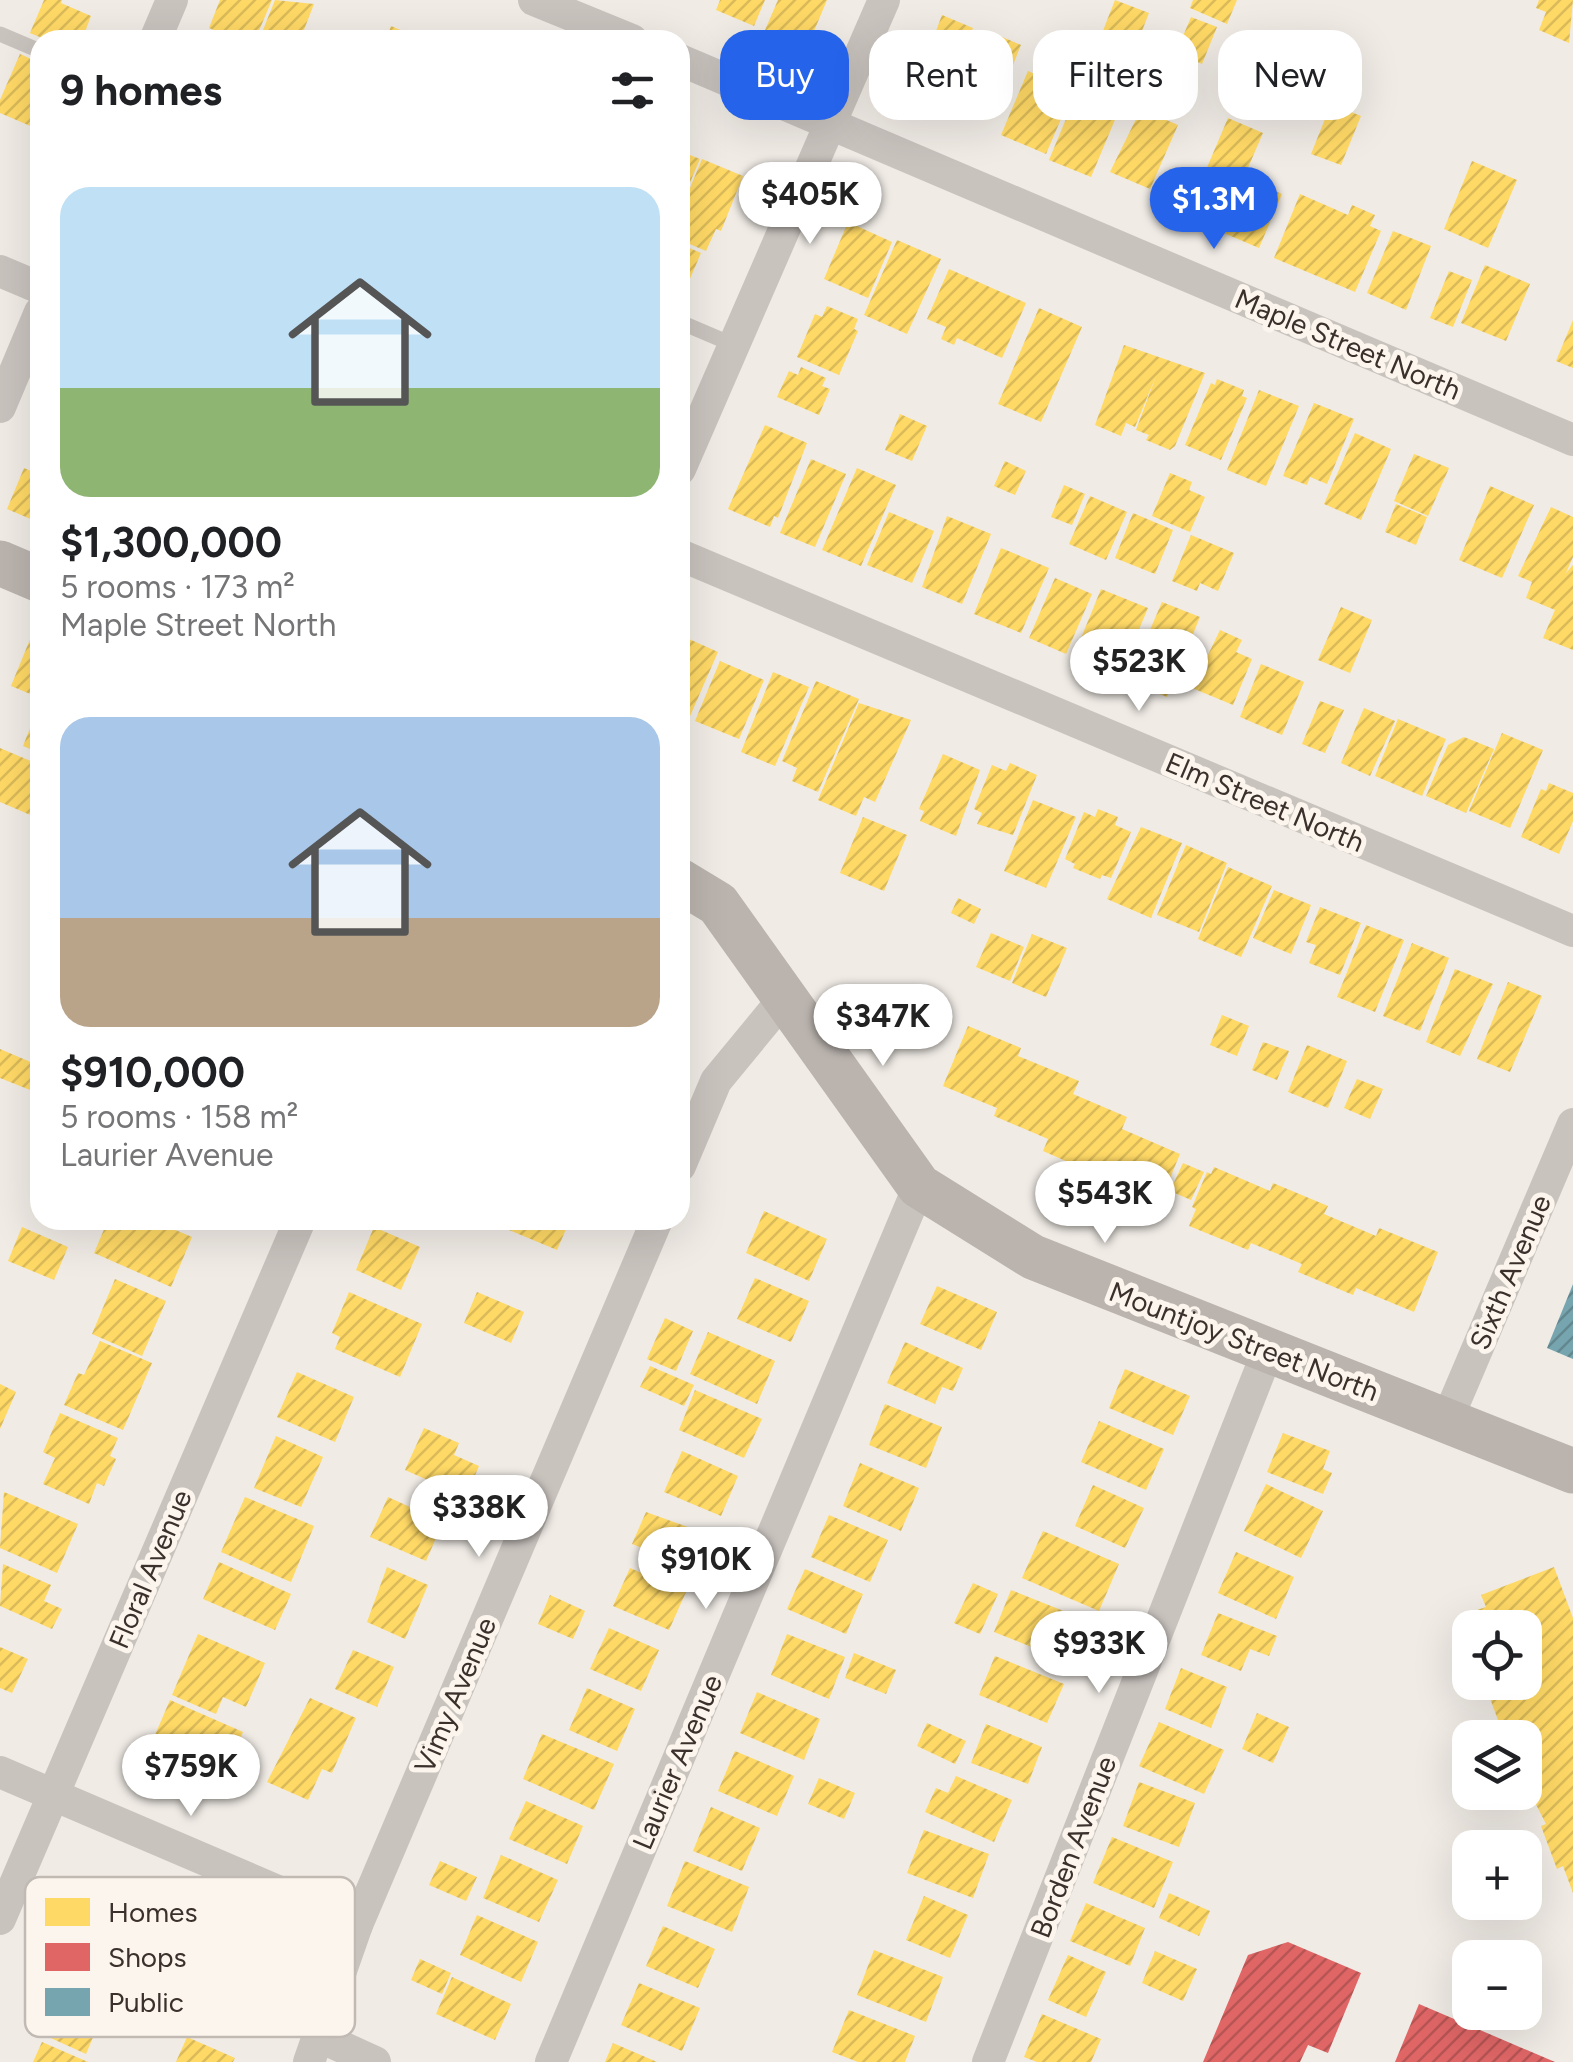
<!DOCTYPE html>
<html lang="en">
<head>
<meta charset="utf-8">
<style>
	:root { --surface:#fff; --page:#f2f2f2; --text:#202124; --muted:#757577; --accent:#2563eb }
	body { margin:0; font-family:Figtree,sans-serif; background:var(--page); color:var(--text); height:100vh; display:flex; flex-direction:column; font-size:38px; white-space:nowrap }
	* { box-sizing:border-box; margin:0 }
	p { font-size:32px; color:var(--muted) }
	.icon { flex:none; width:55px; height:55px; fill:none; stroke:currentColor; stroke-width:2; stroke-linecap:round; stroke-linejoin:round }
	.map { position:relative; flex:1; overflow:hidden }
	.side { position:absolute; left:30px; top:30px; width:660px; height:1200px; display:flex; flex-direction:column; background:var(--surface); border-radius:30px; box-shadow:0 10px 40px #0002 }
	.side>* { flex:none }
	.hud { position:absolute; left:720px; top:30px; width:702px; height:90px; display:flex; gap:20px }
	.tools { position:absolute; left:1452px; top:1610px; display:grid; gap:20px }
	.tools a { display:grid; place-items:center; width:90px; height:90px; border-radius:20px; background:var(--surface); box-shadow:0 10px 40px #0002; font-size:50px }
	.price { position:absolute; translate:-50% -85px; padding:0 22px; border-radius:35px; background:#fff; color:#222; font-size:32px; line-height:65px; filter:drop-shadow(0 2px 5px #0008) }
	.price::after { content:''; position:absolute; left:50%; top:60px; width:30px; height:22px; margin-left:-15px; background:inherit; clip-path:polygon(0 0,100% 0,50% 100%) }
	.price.current { background:var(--accent); color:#fff }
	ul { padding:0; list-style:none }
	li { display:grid; align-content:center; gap:20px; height:530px; padding:0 30px }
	li span { display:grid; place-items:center; height:310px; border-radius:30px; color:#555 }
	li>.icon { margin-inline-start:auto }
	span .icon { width:180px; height:180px; fill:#fffc; stroke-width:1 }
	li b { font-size:42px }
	h2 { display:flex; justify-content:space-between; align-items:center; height:120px; padding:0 30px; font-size:42px }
	.chip { padding:0 35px; border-radius:30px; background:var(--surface); box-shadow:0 10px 40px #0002; font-size:35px; line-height:90px }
	.chip.current { background:var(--accent); color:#fff }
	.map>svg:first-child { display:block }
	.homes { fill:url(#homes-hatch) }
	.shops { fill:url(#shops-hatch) }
	.public { fill:url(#public-hatch) }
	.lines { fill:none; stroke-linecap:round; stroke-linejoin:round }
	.lane { stroke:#c9c3be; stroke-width:15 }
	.street { stroke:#c9c3be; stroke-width:32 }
	.secondary { stroke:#bab3ae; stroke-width:45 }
	.labels { text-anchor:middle; stroke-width:10; stroke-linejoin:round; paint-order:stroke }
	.street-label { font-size:28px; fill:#3b302b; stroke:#fbf5ee }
	.key { fill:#fbf5ee; stroke:#c1bab4; stroke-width:2.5 }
	.key-label { font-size:28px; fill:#3b302b }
</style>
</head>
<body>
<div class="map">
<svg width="1573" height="2062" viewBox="0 0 1573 2062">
	<defs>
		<pattern id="homes-hatch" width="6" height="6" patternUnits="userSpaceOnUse" patternTransform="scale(2.5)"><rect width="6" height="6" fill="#ffd966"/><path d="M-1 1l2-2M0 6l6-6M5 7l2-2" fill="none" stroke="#dbbb59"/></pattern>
		<pattern id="shops-hatch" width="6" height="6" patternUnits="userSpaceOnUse" patternTransform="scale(2.5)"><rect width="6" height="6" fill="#e06666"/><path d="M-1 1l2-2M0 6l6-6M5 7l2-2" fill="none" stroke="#b75454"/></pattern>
		<pattern id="public-hatch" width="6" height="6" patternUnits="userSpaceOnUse" patternTransform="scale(2.5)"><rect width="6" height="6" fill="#76a5af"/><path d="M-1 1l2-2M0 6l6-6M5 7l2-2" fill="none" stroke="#62878f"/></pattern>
	</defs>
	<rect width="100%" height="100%" fill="#f0ebe5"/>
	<!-- homes -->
	<g class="homes">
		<polygon points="44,0 62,0 61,3 91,16 82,40 47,40 30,33"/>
		<polygon points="220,0 272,0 255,40 237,40 209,28"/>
		<polygon points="275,0 314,4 300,40 259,40"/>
		<polygon points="720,0 765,0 754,26 716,10"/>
		<polygon points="778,0 827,0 804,55 762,37"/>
		<polygon points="1115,0 1149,13 1133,54 1099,41"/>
		<polygon points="1193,0 1237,0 1227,24 1190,8"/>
		<polygon points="1539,0 1573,0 1569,43 1539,30 1546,12 1536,8"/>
		<polygon points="942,15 973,28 968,39 981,45 947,116 910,100"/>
		<polygon points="1191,17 1217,27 1202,64 1176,53"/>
		<polygon points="391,26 410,34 407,40 373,40 376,32 387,37"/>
		<polygon points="1000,36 1021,45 1006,82 985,74"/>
		<polygon points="20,54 40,63 40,117 35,128 0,113 0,100"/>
		<polygon points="1028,71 1073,91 1046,154 1001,135"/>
		<polygon points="1331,104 1361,116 1341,165 1311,154"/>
		<polygon points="1093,105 1117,115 1091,177 1049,160 1071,107 1090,115"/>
		<polygon points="1141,109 1178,125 1150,189 1110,172"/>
		<polygon points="1228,118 1263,133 1244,177 1282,194 1259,248 1186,217"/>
		<polygon points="680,151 700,159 680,206"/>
		<polygon points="702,159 743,176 721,231 716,229 706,251 680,240 680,212"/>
		<polygon points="1472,161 1517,180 1488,248 1444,229"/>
		<polygon points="1300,194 1348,215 1352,205 1375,215 1370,226 1381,231 1355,292 1274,258"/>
		<polygon points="848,222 892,242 868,298 824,279"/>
		<polygon points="1393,231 1431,246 1406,310 1367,293"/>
		<polygon points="897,240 941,259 907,334 864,315"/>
		<polygon points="680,244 701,253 680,302"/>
		<polygon points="1485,265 1530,284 1506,341 1461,323"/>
		<polygon points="949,269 1026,303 1002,358 957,338 954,345 941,339 946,327 927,319"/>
		<polygon points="1449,271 1472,280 1453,327 1430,318"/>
		<polygon points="827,306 858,319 854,329 858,331 839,375 797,357 815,314 822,317"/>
		<polygon points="1039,308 1082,327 1041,422 998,404"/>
		<polygon points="1573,320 1573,368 1556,361"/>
		<polygon points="1124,345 1205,373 1175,446 1170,450 1146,440 1149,435 1136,430 1156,376 1135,427 1126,423 1121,436 1095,425"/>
		<polygon points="801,367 826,378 822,386 830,389 819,415 777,397 789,371 798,375"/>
		<polygon points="1217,379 1244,390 1242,396 1247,398 1221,460 1185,445 1211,383 1215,385"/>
		<polygon points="1259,390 1299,406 1266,486 1227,470"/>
		<polygon points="1314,403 1354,419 1327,484 1310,477 1307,485 1283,476"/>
		<polygon points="900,414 927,426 912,461 885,450"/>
		<polygon points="765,425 807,443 778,518 774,516 770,527 728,509"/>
		<polygon points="1355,433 1391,449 1361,520 1324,504"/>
		<polygon points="1414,454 1449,468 1428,516 1394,501"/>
		<polygon points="811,459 846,474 815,547 780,533"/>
		<polygon points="1005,461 1026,471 1015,495 994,486"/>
		<polygon points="24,468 40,475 40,523 7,509"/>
		<polygon points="857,468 896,485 861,566 822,550"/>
		<polygon points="1170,473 1192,482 1189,490 1205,497 1190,532 1152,516"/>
		<polygon points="1064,485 1085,494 1072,525 1051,517"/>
		<polygon points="1490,486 1534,505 1502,578 1459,560"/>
		<polygon points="1090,496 1127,512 1106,560 1069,544"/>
		<polygon points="1396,504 1427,517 1416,545 1385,532"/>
		<polygon points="1551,507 1573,517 1573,557 1566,573 1573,565 1573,650 1543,638 1555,610 1526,598 1532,582 1518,576"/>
		<polygon points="889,512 934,531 912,583 867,565"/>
		<polygon points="1133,513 1173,530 1155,574 1115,558"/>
		<polygon points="947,516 991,534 962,604 922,587"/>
		<polygon points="1191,535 1234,553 1218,591 1200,583 1197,591 1172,581"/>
		<polygon points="1001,548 1049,568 1021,633 974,614"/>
		<polygon points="1055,578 1092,594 1066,654 1029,638"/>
		<polygon points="1101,589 1148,608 1119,677 1073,658"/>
		<polygon points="1162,602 1200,617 1167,697 1128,681"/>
		<polygon points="1341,607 1372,620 1350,673 1318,660"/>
		<polygon points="1220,630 1242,640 1236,652 1252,659 1233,705 1192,688"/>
		<polygon points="680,635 718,652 687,723 680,720"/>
		<polygon points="31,637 40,641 40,698 11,686"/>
		<polygon points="720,661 764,680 739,739 695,721"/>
		<polygon points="1261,664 1304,682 1282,735 1240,717"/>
		<polygon points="773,672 809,687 775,766 741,752"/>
		<polygon points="816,681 859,699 818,792 792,781 797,768 782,761"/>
		<polygon points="1320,701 1344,710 1325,753 1302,744"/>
		<polygon points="859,703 911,720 875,802 864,797 856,816 818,800"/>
		<polygon points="1364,708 1395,721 1370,776 1341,763"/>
		<polygon points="36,713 40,715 40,753 23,746"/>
		<polygon points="1398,719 1446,739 1422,796 1375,776"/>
		<polygon points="1502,733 1543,750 1510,828 1469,811"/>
		<polygon points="1464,737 1494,749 1466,813 1426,796 1448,745"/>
		<polygon points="0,748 40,765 40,805 35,817 0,802"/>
		<polygon points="943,754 980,770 956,836 920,821 924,811 919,809"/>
		<polygon points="1010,763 1037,775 1013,835 977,824 982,813 974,809 992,765 1006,771"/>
		<polygon points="1549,783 1573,793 1573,821 1559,854 1521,837 1541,789 1546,791"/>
		<polygon points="1033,800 1076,817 1046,888 1004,871"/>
		<polygon points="1098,809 1118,817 1115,825 1131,832 1111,878 1102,875 1100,879 1073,868 1075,864 1065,859 1084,812 1095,817"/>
		<polygon points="863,817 907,835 884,891 840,873"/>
		<polygon points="1141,827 1182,843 1151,918 1107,899"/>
		<polygon points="1186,845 1227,863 1199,932 1157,915"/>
		<polygon points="1228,867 1272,886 1241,957 1198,939"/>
		<polygon points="1274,890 1311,905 1291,954 1253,938"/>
		<polygon points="958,898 981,909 974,924 951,913"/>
		<polygon points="1320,907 1361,923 1340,975 1309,963 1316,945 1306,942"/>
		<polygon points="1366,925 1404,940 1375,1012 1337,997"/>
		<polygon points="991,933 1024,947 1010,981 976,967"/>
		<polygon points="1032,934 1067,948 1046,997 1012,983"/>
		<polygon points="1412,943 1449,958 1420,1031 1383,1016"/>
		<polygon points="1455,969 1493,984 1460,1056 1426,1042"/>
		<polygon points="1508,982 1542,996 1510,1072 1477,1059"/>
		<polygon points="1222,1015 1249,1026 1237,1056 1210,1045"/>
		<polygon points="968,1026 1021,1048 1018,1056 1079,1081 1073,1094 1127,1117 1122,1129 1180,1154 1156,1212 1095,1187 1100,1176 1043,1151 1048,1139 994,1116 997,1108 943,1086"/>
		<polygon points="1263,1042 1289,1051 1277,1080 1252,1070"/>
		<polygon points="1307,1045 1347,1061 1328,1108 1288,1092"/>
		<polygon points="0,1049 40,1066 30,1090 0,1078"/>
		<polygon points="1357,1079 1383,1089 1370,1119 1344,1108"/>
		<polygon points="1183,1163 1204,1172 1191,1200 1170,1191"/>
		<polygon points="1214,1167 1270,1191 1273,1183 1328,1206 1324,1214 1376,1236 1379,1228 1438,1252 1414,1312 1356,1288 1353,1295 1298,1272 1302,1264 1251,1243 1248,1250 1189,1226 1196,1209 1192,1207 1207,1172 1211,1174"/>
		<polygon points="764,1211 827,1239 809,1281 746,1253"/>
		<polygon points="108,1220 152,1220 192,1237 171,1287 94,1253"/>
		<polygon points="513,1220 570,1220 557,1250 509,1230"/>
		<polygon points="22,1227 68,1247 54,1280 8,1261"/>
		<polygon points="374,1227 420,1247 401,1290 356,1270"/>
		<polygon points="755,1278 809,1301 791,1342 737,1319"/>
		<polygon points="115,1279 166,1301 142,1356 92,1334"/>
		<polygon points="937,1286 997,1312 981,1350 920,1324"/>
		<polygon points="349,1292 422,1324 400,1377 335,1349 340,1337 332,1333"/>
		<polygon points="477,1292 524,1312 511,1343 464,1323"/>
		<polygon points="665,1318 693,1331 676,1371 647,1359"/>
		<polygon points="708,1332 775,1361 757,1404 690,1374"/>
		<polygon points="100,1341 152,1363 123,1430 64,1405 78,1373 84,1375"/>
		<polygon points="905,1342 963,1368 953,1391 942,1387 935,1404 887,1383"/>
		<polygon points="650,1366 694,1385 684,1406 640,1387"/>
		<polygon points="1125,1369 1190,1396 1173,1435 1109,1408"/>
		<polygon points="297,1372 354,1397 335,1442 277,1417"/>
		<polygon points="0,1384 16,1392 0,1429"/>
		<polygon points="695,1390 762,1419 744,1458 679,1430"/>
		<polygon points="885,1404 942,1427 926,1468 869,1445"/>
		<polygon points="60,1413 118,1438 110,1456 116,1459 104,1486 97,1483 89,1504 43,1484 55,1458 43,1452"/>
		<polygon points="1099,1421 1164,1449 1146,1490 1081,1462"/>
		<polygon points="424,1428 459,1443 454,1455 479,1466 466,1497 405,1470"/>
		<polygon points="1283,1433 1330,1451 1323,1469 1332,1473 1323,1494 1267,1472"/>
		<polygon points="276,1436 323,1457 301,1507 254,1488"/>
		<polygon points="682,1451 738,1476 721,1516 664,1492"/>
		<polygon points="860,1463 919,1488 901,1531 843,1506"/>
		<polygon points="1266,1484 1323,1511 1301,1558 1244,1531"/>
		<polygon points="1093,1485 1144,1508 1125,1548 1075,1526"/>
		<polygon points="4,1492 78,1524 57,1573 0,1548"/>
		<polygon points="245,1497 314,1526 291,1582 221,1552"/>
		<polygon points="388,1497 443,1522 426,1561 370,1537"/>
		<polygon points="646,1512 710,1535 693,1577 650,1558 652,1552 632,1544"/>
		<polygon points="829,1515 888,1540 870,1582 811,1557"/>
		<polygon points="1043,1531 1119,1564 1099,1611 1022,1578"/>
		<polygon points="1236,1552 1294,1577 1276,1619 1218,1593"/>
		<polygon points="219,1562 291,1594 275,1630 203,1599"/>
		<polygon points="3,1564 51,1585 44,1601 62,1609 52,1629 0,1606"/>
		<polygon points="387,1567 428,1585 405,1639 367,1622"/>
		<polygon points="1554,1567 1573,1618 1573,1893 1563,1866 1557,1869 1541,1826 1546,1824 1525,1783 1525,1738 1512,1738 1508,1725 1501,1728 1485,1685 1525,1682 1525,1628 1470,1628 1470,1646 1459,1616 1486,1607 1481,1595"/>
		<polygon points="630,1568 686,1592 669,1630 613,1606"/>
		<polygon points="805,1569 863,1594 846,1634 787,1609"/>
		<polygon points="973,1583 998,1594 980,1634 954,1623"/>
		<polygon points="1011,1590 1086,1620 1069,1662 994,1632"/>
		<polygon points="550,1595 585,1611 573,1639 538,1624"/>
		<polygon points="1218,1613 1277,1636 1269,1656 1250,1649 1241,1671 1201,1655"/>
		<polygon points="609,1628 659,1650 641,1691 590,1669"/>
		<polygon points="198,1634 265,1663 246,1707 223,1697 216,1714 172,1695"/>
		<polygon points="787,1634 845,1657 829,1699 771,1675"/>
		<polygon points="0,1647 28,1659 12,1693 0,1688"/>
		<polygon points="353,1650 394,1667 377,1707 335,1689"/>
		<polygon points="854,1653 896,1670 886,1694 845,1678"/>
		<polygon points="995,1656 1064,1684 1047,1723 979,1695"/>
		<polygon points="1181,1668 1227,1687 1211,1728 1165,1709"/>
		<polygon points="587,1688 635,1709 617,1751 569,1730"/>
		<polygon points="757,1692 820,1719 804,1760 740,1733"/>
		<polygon points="310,1698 356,1718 332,1773 322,1769 308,1800 267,1782"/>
		<polygon points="170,1700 243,1732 221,1780 149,1749"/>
		<polygon points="1257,1713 1289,1727 1273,1763 1242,1749"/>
		<polygon points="1159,1722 1224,1750 1204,1794 1139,1766"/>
		<polygon points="927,1723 966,1741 955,1764 917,1746"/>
		<polygon points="986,1724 1042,1747 1028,1784 971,1763"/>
		<polygon points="542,1734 614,1764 594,1810 523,1779"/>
		<polygon points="735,1751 794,1776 777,1816 718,1791"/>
		<polygon points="956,1776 1012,1800 994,1842 925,1812 936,1788 948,1793"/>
		<polygon points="819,1778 855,1793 844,1819 808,1804"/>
		<polygon points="1139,1782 1195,1803 1179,1847 1123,1826"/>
		<polygon points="526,1801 583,1826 567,1864 509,1839"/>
		<polygon points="711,1807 760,1828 742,1871 693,1851"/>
		<polygon points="924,1830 989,1854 973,1898 907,1873"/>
		<polygon points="1112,1837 1173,1862 1154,1908 1093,1883"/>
		<polygon points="501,1855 558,1880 539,1922 483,1898"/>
		<polygon points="440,1861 477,1877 466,1901 429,1885"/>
		<polygon points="685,1861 749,1887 732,1932 667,1906"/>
		<polygon points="1169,1893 1210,1911 1199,1936 1159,1918"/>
		<polygon points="924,1896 968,1915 950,1958 906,1940"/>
		<polygon points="1086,1903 1145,1928 1130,1966 1070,1941"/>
		<polygon points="477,1915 538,1942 521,1982 460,1955"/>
		<polygon points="663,1926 715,1949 698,1988 646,1966"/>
		<polygon points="874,1950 943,1977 926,2022 857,1995"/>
		<polygon points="1155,1951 1197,1969 1183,2001 1142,1983"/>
		<polygon points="1068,1955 1106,1972 1086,2017 1048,2000"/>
		<polygon points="420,1959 451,1973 442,1994 411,1980"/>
		<polygon points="452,1977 511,2004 495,2040 436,2014"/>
		<polygon points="639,1983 700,2008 682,2051 621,2025"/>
		<polygon points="63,1991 105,2009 86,2054 44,2035"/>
		<polygon points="849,2010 915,2036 905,2062 858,2062 832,2052"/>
		<polygon points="1042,2014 1101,2039 1091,2062 1037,2062 1024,2057"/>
		<polygon points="187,2037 235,2058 233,2062 176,2062"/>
		<polygon points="42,2042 88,2062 33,2062"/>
		<polygon points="613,2043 657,2062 605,2062"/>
	</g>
	<!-- shops -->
	<g class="shops">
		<polygon points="1288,1942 1361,1973 1328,2053 1308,2045 1300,2062 1203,2062 1248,1955"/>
		<polygon points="1419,2004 1555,2062 1395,2062"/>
	</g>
	<!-- public -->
	<polygon class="public" points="1573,1284 1573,1359 1547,1348"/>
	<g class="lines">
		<!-- lane -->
		<g class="lane">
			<polyline points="0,34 40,51"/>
			<polyline points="680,322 734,345"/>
		</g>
		<!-- street -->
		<g class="street">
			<polyline points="534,0 632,40"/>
			<polyline points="155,40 172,0"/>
			<polyline points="680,60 1573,440"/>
			<polyline points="0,271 40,288"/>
			<polyline points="0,407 40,312"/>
			<polyline points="680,469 884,0"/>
			<polyline points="680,555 1573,931"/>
			<polyline points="680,1166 716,1081 786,996"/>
			<polyline points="1447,1420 1573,1124"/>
			<polyline points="0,1772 357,1925"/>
			<polyline points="0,1919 300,1220"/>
			<polyline points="320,2037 375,2062"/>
			<polyline points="309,2062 357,1925 657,1220"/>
			<polyline points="551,2062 919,1186"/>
			<polyline points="988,2062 1267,1353"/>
		</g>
		<!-- secondary -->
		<g class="secondary">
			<polyline points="0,563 40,580"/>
			<polyline points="680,881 718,904 919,1186 1033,1257 1573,1471"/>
		</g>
	</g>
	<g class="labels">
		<!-- street labels -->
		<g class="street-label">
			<text transform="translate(1348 344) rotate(23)" y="10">Maple Street North</text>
			<text transform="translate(1265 802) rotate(23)" y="10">Elm Street North</text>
			<text transform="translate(1510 1272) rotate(-67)" y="10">Sixth Avenue</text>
			<text transform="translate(1244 1341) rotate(21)" y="10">Mountjoy Street North</text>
			<text transform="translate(150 1569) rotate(-67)" y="10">Floral Avenue</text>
			<text transform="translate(455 1695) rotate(-67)" y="10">Vimy Avenue</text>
			<text transform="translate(677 1762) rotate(-67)" y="10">Laurier Avenue</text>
			<text transform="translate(1073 1847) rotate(-69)" y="10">Borden Avenue</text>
		</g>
	</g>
	<!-- legend -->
	<rect x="25" y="1877" width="330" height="160" rx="15" class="key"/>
	<rect x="45" y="1898" width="45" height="28" fill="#ffd966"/>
	<rect x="45" y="1943" width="45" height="28" fill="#e06666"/>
	<rect x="45" y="1988" width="45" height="28" fill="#76a5af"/>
	<g class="key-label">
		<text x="108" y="1922">Homes</text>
		<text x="108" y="1967">Shops</text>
		<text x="108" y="2012">Public</text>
	</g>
</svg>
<div class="tools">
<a><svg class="icon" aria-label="locate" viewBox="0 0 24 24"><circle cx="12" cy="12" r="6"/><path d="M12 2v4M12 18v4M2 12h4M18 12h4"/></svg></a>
<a><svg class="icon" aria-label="layers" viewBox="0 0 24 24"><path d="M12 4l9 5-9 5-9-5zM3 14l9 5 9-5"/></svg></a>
<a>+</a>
<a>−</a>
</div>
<b class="price" style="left:810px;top:247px">$405K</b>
<b class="price current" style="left:1214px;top:252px">$1.3M</b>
<b class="price" style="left:1139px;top:714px">$523K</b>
<b class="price" style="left:883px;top:1069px">$347K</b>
<b class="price" style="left:1105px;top:1246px">$543K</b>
<b class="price" style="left:479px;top:1560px">$338K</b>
<b class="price" style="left:706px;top:1612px">$910K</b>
<b class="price" style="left:1099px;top:1696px">$933K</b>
<b class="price" style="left:191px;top:1819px">$759K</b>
<div class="hud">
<a class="chip current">Buy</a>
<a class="chip">Rent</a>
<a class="chip">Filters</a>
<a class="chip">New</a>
</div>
<section class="side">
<h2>9 homes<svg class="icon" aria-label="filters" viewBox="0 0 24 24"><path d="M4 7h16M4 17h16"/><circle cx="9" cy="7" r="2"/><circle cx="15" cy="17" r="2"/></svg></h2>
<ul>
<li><span style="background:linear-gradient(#bfe0f5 65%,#8fb573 0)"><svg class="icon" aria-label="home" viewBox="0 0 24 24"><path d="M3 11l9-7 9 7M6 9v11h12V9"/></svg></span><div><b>$1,300,000</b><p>5 rooms · 173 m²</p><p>Maple Street North</p></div></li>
<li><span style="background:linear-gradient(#a9c7e8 65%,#b9a48a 0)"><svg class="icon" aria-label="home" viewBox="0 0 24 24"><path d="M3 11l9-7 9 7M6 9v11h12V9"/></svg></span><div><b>$910,000</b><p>5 rooms · 158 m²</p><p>Laurier Avenue</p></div></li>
</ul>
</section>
</div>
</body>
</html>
